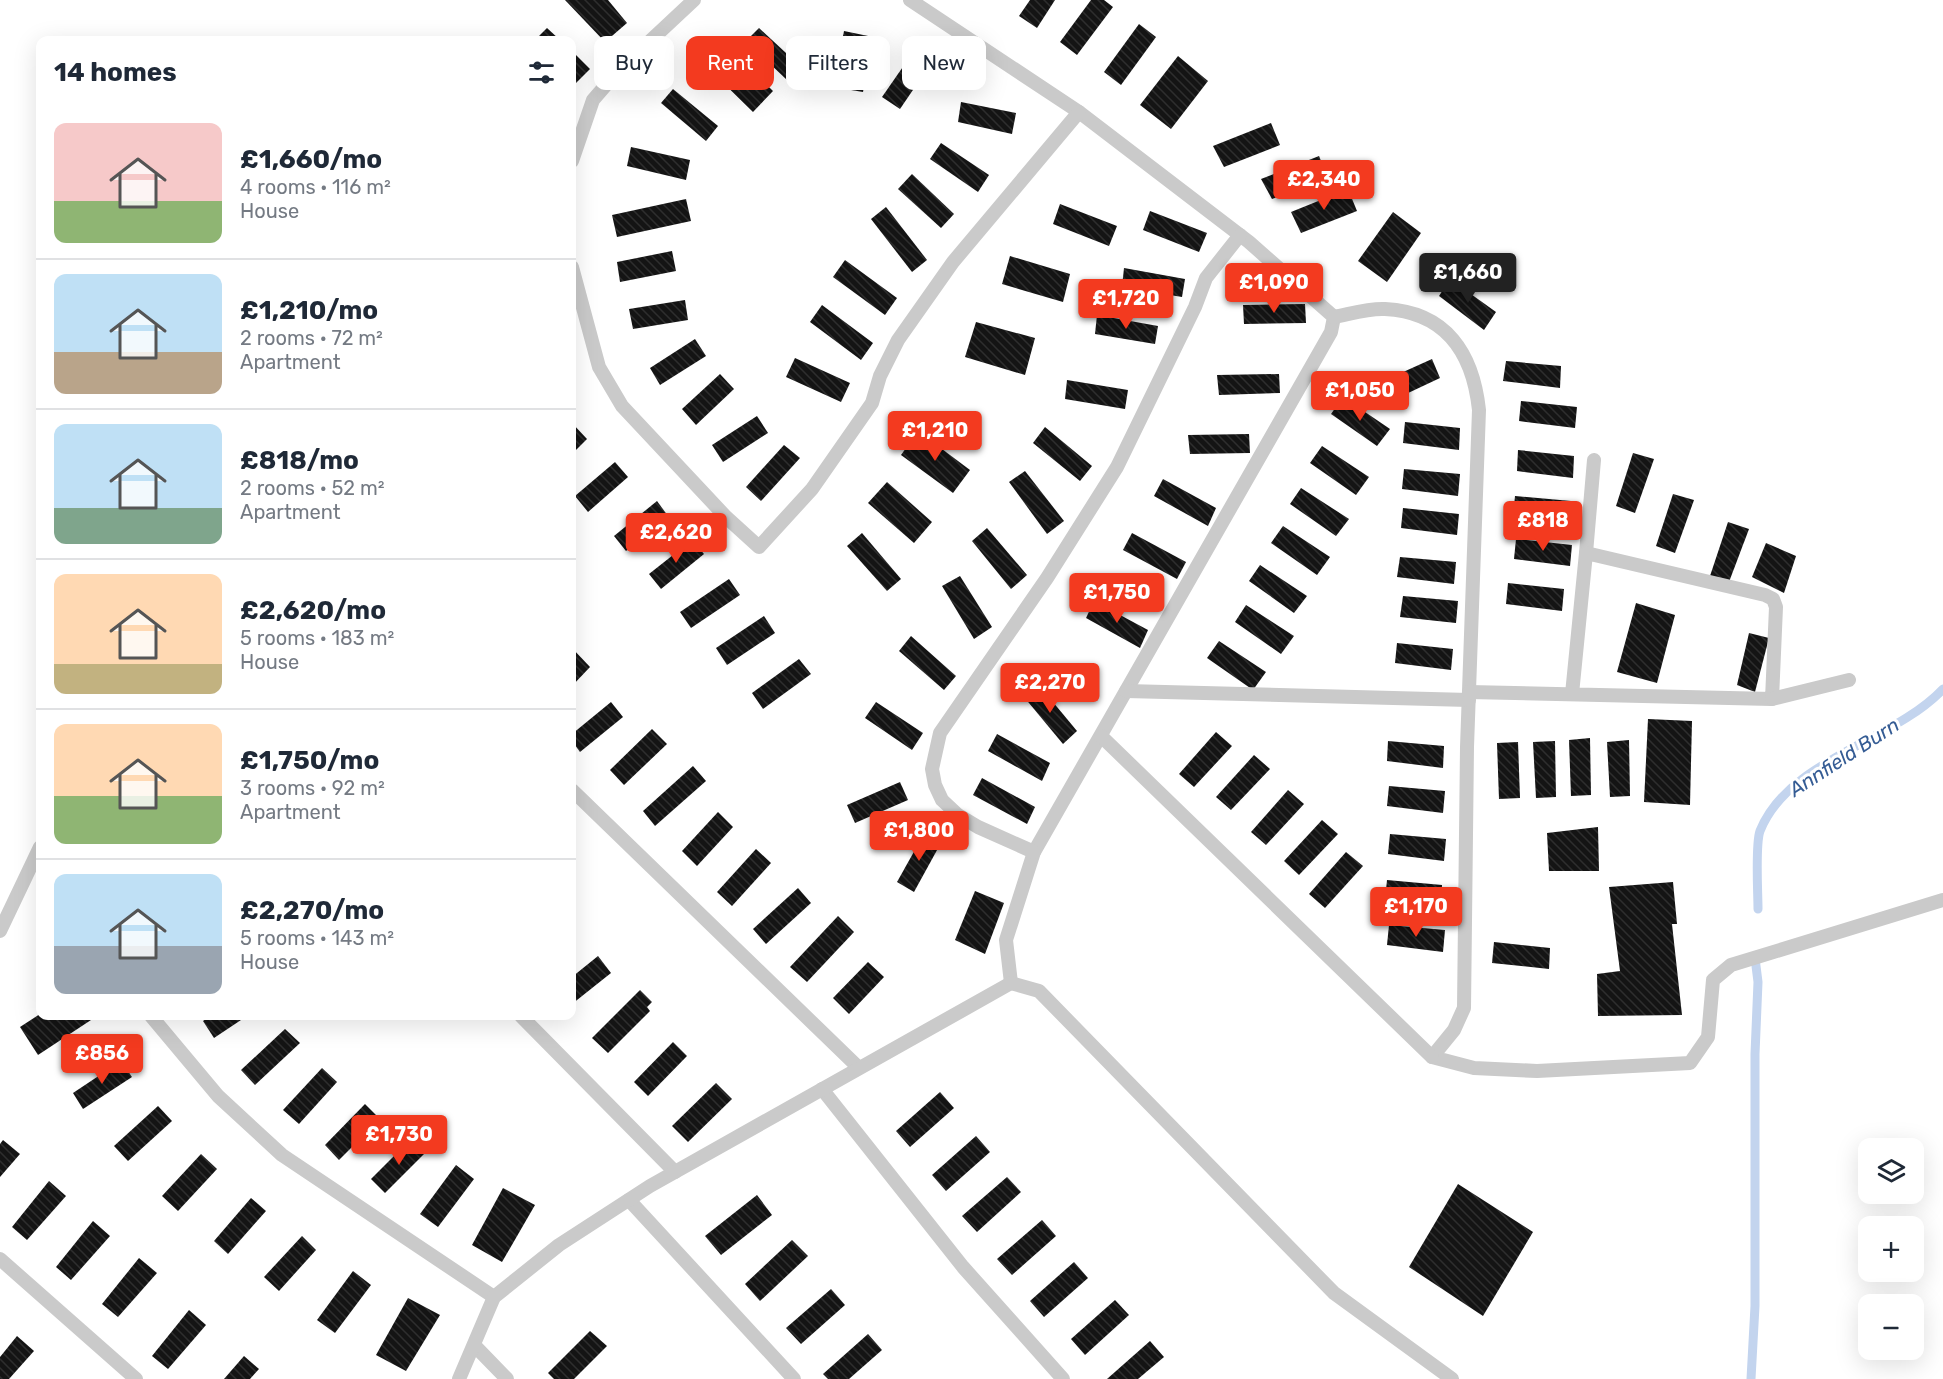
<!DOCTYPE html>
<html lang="en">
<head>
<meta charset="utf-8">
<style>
	:root { --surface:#fff; --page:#f6f6f7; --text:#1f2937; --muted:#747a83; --line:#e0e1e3; --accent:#f33a1f }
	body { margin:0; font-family:Rubik,sans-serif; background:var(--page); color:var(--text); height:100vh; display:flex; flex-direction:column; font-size:22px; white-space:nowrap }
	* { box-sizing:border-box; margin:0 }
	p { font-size:20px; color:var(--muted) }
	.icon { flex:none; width:33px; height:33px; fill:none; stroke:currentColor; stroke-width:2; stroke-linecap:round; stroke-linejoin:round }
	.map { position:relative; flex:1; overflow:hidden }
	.sheet { position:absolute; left:36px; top:36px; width:540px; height:984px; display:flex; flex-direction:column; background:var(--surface); border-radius:12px; box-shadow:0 6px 24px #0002 }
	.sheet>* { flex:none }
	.top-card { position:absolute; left:594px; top:36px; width:570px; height:54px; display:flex; gap:12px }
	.fabs { position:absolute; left:1858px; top:1138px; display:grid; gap:12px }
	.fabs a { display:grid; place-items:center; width:66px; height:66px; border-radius:12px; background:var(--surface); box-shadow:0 6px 24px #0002; font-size:30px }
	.price { position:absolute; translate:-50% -51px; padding:0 14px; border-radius:6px; background:var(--accent); color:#fff; font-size:20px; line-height:39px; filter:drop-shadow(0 2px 3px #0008) }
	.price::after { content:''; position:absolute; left:50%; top:36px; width:18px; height:14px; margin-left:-9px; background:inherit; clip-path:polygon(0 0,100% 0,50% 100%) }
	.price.selected { background:#222; color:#fff }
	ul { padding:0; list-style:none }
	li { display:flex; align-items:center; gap:18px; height:150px; padding:0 18px }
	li+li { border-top:2px solid var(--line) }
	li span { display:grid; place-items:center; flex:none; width:168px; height:120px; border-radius:12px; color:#555 }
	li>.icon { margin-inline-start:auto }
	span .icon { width:72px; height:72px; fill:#fffc; stroke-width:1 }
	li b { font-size:26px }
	h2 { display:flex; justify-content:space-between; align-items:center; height:72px; padding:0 18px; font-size:26px }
	.chip { padding:0 21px; border-radius:12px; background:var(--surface); box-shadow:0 6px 24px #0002; font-size:21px; line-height:54px }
	.chip.selected { background:var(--accent); color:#fff }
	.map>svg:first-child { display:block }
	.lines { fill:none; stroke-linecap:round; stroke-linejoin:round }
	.stream { stroke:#c3d4ee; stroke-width:9 }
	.building { fill:url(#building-back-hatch) }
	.lane { stroke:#cacaca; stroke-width:14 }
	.labels { text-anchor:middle; stroke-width:6; stroke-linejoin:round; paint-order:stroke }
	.water-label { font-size:20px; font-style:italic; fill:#355c94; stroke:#fff }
</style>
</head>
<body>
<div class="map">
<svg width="1943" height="1379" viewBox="0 0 1943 1379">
	<defs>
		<pattern id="building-back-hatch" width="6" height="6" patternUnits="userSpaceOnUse" patternTransform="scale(1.5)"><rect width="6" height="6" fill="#141414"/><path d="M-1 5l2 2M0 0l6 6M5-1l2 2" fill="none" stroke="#2e2e2e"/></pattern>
	</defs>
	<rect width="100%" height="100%" fill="#fff"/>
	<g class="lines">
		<!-- stream -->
		<g class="stream">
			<path d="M1758,909C1758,892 1755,845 1760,831C1789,759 1893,742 1943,689"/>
			<polyline points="1751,1379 1755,1306 1755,1054 1758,982 1755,958"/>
		</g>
	</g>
	<!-- building -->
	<g class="building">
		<polygon points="565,0 608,0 627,23 605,42"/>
		<polygon points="1030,0 1055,0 1037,28 1019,16"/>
		<polygon points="1091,0 1104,0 1113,7 1077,55 1060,42"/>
		<polygon points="1139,24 1156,37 1121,85 1104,72"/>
		<polygon points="547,28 560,40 535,40"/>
		<polygon points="759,28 800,66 787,80 746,41"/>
		<polygon points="844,31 873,37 863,92 833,87"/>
		<polygon points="916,48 934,59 900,109 882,97"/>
		<polygon points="572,51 590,69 575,84 572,81"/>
		<polygon points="717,52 728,62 736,54 773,91 753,112 705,65"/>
		<polygon points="1178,56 1208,81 1171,129 1140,105"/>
		<polygon points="673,89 718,126 706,141 661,103"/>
		<polygon points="961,102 1016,113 1012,134 958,122"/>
		<polygon points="1271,123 1280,145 1224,167 1213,146"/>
		<polygon points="941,143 989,175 978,192 930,159"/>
		<polygon points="631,147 690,160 686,180 627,166"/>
		<polygon points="1319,156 1328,178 1272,199 1261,179"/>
		<polygon points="912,174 954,214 941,228 898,189"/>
		<polygon points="1348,189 1357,211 1301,233 1291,212"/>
		<polygon points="686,199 691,221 617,237 612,215"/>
		<polygon points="1060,204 1117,226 1109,246 1053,224"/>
		<polygon points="886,207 927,260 912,272 871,219"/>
		<polygon points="1150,211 1207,233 1199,252 1143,230"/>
		<polygon points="1393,212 1421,233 1387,282 1358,261"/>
		<polygon points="672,251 676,271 620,282 617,262"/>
		<polygon points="1010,256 1070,274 1063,302 1002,284"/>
		<polygon points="845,260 897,298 885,315 833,277"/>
		<polygon points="1124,268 1185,279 1182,297 1122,287"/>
		<polygon points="1450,279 1496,312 1484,330 1439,296"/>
		<polygon points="685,300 688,320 633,329 629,309"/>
		<polygon points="1305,304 1306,323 1244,324 1243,305"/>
		<polygon points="822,305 873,343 861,360 810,322"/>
		<polygon points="1097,315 1158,326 1155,344 1095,334"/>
		<polygon points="976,322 1035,338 1025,375 965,357"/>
		<polygon points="695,339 706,356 660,385 650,368"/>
		<polygon points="795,358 850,383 841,402 786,377"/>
		<polygon points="1432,359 1440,378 1389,402 1381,382"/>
		<polygon points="1506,361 1561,366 1560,388 1503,381"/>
		<polygon points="720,374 734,389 696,425 682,409"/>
		<polygon points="1279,374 1280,393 1219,395 1217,375"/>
		<polygon points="1067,380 1128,390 1125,409 1065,399"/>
		<polygon points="1343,397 1390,429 1377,446 1331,414"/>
		<polygon points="1521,401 1577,407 1575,428 1519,421"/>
		<polygon points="757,416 768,433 723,462 712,445"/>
		<polygon points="1405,422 1460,428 1459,450 1403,443"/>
		<polygon points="572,423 587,439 572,454"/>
		<polygon points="1045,427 1092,466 1080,481 1033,443"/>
		<polygon points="918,431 970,470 953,493 901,455"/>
		<polygon points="1249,434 1250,453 1190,454 1188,435"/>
		<polygon points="784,445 800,458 761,501 746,487"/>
		<polygon points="1322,446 1369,477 1356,495 1310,463"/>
		<polygon points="1518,450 1574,456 1573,478 1517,471"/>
		<polygon points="1633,453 1654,459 1635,513 1616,506"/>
		<polygon points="615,462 628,477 588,512 575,496"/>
		<polygon points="1404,469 1460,474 1458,496 1402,489"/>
		<polygon points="1025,471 1064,521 1047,534 1009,482"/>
		<polygon points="1163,479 1216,508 1208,526 1154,496"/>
		<polygon points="887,482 932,522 914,543 868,503"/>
		<polygon points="1301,488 1349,519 1336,536 1290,504"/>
		<polygon points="1673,494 1694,500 1675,553 1656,546"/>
		<polygon points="1515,496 1571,501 1569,523 1513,516"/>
		<polygon points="657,501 668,516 626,551 614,536"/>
		<polygon points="1403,508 1459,514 1457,535 1401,528"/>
		<polygon points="1728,522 1749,529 1729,582 1710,576"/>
		<polygon points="1283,526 1330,557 1317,575 1271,543"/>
		<polygon points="987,528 1027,575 1011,589 972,541"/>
		<polygon points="862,533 901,579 887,591 847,546"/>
		<polygon points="1132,533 1186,562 1177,579 1123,550"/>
		<polygon points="1516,539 1572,545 1570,566 1514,559"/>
		<polygon points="692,540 704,554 661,589 649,574"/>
		<polygon points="1766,543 1796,556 1784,593 1752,577"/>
		<polygon points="1400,557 1456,562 1454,584 1397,577"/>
		<polygon points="1260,565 1307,596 1294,613 1249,581"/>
		<polygon points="960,576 992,627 974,639 942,586"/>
		<polygon points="729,579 740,595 691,628 680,612"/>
		<polygon points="1508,583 1564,589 1562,611 1506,604"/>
		<polygon points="1403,596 1458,601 1456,623 1400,617"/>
		<polygon points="1094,601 1148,630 1140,648 1086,618"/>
		<polygon points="1636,603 1675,615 1657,683 1617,672"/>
		<polygon points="1246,605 1294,636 1281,654 1235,622"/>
		<polygon points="764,616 775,633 727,665 716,648"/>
		<polygon points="1749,633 1769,638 1755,692 1737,685"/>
		<polygon points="911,636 956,676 944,690 899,651"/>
		<polygon points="1219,641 1266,672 1253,690 1207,658"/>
		<polygon points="1397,643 1453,649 1451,670 1395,663"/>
		<polygon points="572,648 590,667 572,686"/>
		<polygon points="799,659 811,674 763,709 752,693"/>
		<polygon points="1038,684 1077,731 1063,744 1024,697"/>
		<polygon points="611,702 623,717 580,752 572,741 572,734"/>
		<polygon points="876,702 923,733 912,750 865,718"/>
		<polygon points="1648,719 1692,721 1690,805 1644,802"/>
		<polygon points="652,729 667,744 624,785 610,770"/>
		<polygon points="1216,732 1232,746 1194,787 1179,774"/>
		<polygon points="997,734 1050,763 1042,781 988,751"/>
		<polygon points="1590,738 1591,795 1571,796 1569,740"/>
		<polygon points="1629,740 1630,796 1610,797 1607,742"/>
		<polygon points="1388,741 1444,746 1443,768 1387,761"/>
		<polygon points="1555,741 1556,797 1536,798 1533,742"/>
		<polygon points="1518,742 1520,798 1499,799 1497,743"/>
		<polygon points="1254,755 1270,769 1231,810 1216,797"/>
		<polygon points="693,766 706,781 655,826 643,811"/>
		<polygon points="982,778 1035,807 1027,824 973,795"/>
		<polygon points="900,782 908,800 855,823 847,805"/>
		<polygon points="1389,786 1445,791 1443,813 1387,806"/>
		<polygon points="1288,790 1304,804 1266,845 1251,832"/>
		<polygon points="718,812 733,827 697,866 682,851"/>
		<polygon points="1322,820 1338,834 1299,875 1284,861"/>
		<polygon points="1598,827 1599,871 1549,871 1547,833"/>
		<polygon points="925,832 942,841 914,892 897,882"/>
		<polygon points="1390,834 1446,839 1444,861 1388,854"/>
		<polygon points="756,849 771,863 732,906 717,892"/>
		<polygon points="1346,852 1363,866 1325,908 1309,894"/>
		<polygon points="1387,880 1442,885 1441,907 1385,900"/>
		<polygon points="1673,882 1677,924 1672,924 1682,1015 1598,1016 1597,974 1620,971 1609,887"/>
		<polygon points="798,888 811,903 766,944 753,929"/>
		<polygon points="975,891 1004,903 985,954 955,940"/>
		<polygon points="838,916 854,932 807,982 790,967"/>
		<polygon points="1389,925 1445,930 1443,952 1387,945"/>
		<polygon points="1494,942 1550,948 1549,969 1492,963"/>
		<polygon points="598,956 611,973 572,1004 572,977"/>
		<polygon points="868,962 884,977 849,1014 833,998"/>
		<polygon points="640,990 652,1002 647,1007 650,1011 608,1053 592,1038"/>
		<polygon points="40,1014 89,1016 91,1020 38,1055 20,1027"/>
		<polygon points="210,1016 247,1016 214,1038 203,1021"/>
		<polygon points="285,1029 300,1043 255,1085 241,1070"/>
		<polygon points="673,1042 687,1056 648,1096 634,1082"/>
		<polygon points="121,1061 132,1077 83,1109 73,1093"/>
		<polygon points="322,1068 337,1082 299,1124 283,1110"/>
		<polygon points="716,1083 732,1099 688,1142 672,1126"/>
		<polygon points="940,1092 954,1108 910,1147 896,1131"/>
		<polygon points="365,1104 380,1119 339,1160 325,1145"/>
		<polygon points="158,1106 172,1121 128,1161 114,1146"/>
		<polygon points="976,1136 990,1152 946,1191 932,1175"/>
		<polygon points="412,1138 426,1152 385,1193 371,1179"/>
		<polygon points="3,1140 20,1154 0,1177 0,1144"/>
		<polygon points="201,1154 217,1169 178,1211 162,1196"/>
		<polygon points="456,1165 474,1179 438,1227 420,1214"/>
		<polygon points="1007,1177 1021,1192 977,1232 962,1216"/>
		<polygon points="49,1181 66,1196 27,1240 12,1227"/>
		<polygon points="1458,1184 1533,1232 1483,1316 1409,1267"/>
		<polygon points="503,1188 535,1205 502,1262 472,1245"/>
		<polygon points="757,1195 772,1215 721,1255 705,1236"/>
		<polygon points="251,1198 266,1211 228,1254 214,1241"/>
		<polygon points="1042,1220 1056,1236 1012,1275 997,1259"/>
		<polygon points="93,1221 110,1236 71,1280 56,1267"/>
		<polygon points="302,1236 316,1250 279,1291 264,1277"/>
		<polygon points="792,1240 808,1256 760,1301 745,1284"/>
		<polygon points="139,1258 157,1273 118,1317 102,1304"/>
		<polygon points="1074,1262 1088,1278 1044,1317 1030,1301"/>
		<polygon points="353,1271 371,1285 335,1333 317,1320"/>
		<polygon points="831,1289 845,1305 801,1344 786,1328"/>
		<polygon points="408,1298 440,1315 406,1371 376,1355"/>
		<polygon points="1115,1300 1129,1315 1085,1355 1071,1339"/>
		<polygon points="189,1310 206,1325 168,1369 152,1356"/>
		<polygon points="590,1331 607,1346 574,1379 554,1379 548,1373"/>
		<polygon points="868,1334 882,1350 849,1379 828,1379 823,1374"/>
		<polygon points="17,1336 34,1351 9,1379 0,1379 0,1357"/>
		<polygon points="1150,1341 1164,1357 1138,1379 1107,1379"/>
		<polygon points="244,1356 259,1369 250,1379 224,1379"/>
	</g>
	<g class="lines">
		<!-- lane -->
		<g class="lane">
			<polyline points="910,0 1079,112 1249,242 1334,317 1331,332 1034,852 1006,940 1011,983"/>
			<polyline points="572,161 593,100 618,71 694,0"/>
			<polyline points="572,267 599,367 622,406 726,517 759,547 812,489 872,403 880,376 898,340 953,262 1079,112"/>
			<path d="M1334,317C1350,314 1369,308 1385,309C1447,312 1473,354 1479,410L1467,747L1464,1008L1454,1030L1432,1057L1474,1068L1537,1071L1690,1063L1708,1037L1713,980L1731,965L1943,900"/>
			<polyline points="1586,553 1594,460"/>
			<polyline points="1126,691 1469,700"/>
			<polyline points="1469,692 1772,699 1776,607 1773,599 1765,595 1586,553 1572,694"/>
			<polyline points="1772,699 1849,680"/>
			<polyline points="1101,736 1432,1057"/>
			<polyline points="572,790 859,1068"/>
			<polyline points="1034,852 978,827 958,815 942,800 935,785 932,769 940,733 1047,578 1117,467 1195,307 1206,278 1240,235"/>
			<polyline points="0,931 40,847"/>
			<polyline points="151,1016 218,1096 282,1155 494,1297"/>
			<polyline points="521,1016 675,1172"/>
			<polyline points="822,1089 963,1267 1063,1379"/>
			<polyline points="629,1200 794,1379"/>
			<polyline points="0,1259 136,1379"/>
			<polyline points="474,1345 507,1379"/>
			<polyline points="459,1379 494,1297 559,1245 650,1186 1011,983 1039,991 1334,1293 1452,1379"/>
		</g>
	</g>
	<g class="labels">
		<!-- water labels -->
		<g class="water-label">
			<text transform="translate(1844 757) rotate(-33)" y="7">Annfield Burn</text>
		</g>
	</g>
</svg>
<div class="fabs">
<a><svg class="icon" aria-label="layers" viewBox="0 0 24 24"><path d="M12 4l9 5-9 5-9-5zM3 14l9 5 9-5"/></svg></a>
<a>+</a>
<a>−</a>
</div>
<b class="price" style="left:1324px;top:211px">£2,340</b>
<b class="price selected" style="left:1468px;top:304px">£1,660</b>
<b class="price" style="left:1274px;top:314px">£1,090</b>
<b class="price" style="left:1126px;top:330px">£1,720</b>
<b class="price" style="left:1360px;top:422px">£1,050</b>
<b class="price" style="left:935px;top:462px">£1,210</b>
<b class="price" style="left:1543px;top:552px">£818</b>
<b class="price" style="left:676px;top:564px">£2,620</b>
<b class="price" style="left:1117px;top:624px">£1,750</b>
<b class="price" style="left:1050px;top:714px">£2,270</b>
<b class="price" style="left:919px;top:862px">£1,800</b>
<b class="price" style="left:1416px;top:938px">£1,170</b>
<b class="price" style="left:102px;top:1085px">£856</b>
<b class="price" style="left:399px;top:1166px">£1,730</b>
<div class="top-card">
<a class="chip">Buy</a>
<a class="chip selected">Rent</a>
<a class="chip">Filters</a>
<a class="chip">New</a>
</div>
<section class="sheet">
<h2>14 homes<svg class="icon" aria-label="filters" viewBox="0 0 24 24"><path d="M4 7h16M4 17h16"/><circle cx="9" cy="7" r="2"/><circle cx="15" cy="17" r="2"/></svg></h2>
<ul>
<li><span style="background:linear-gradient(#f6c9c9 65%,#8fb573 0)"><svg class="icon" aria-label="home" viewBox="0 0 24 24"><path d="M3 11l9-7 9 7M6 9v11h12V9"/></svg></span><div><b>£1,660/mo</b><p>4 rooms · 116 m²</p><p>House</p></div></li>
<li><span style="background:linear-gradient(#bfe0f5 65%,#b9a48a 0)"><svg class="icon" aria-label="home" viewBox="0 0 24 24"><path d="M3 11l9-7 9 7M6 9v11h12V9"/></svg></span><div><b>£1,210/mo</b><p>2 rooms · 72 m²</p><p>Apartment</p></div></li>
<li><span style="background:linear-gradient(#bfe0f5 70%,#7fa58c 0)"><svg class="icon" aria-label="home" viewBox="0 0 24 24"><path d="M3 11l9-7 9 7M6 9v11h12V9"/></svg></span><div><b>£818/mo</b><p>2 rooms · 52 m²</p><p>Apartment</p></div></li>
<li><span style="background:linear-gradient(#ffd9b3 75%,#c2b280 0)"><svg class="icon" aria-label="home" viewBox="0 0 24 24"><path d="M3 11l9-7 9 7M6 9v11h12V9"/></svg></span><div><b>£2,620/mo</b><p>5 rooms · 183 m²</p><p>House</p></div></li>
<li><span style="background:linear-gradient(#ffd9b3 60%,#8fb573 0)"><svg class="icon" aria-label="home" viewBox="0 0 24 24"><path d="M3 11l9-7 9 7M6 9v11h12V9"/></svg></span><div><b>£1,750/mo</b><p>3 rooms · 92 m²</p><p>Apartment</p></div></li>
<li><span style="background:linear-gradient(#bfe0f5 60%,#9aa5b1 0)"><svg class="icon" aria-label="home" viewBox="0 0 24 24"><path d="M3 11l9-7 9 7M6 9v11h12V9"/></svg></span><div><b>£2,270/mo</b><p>5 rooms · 143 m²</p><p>House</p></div></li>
</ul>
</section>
</div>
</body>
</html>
